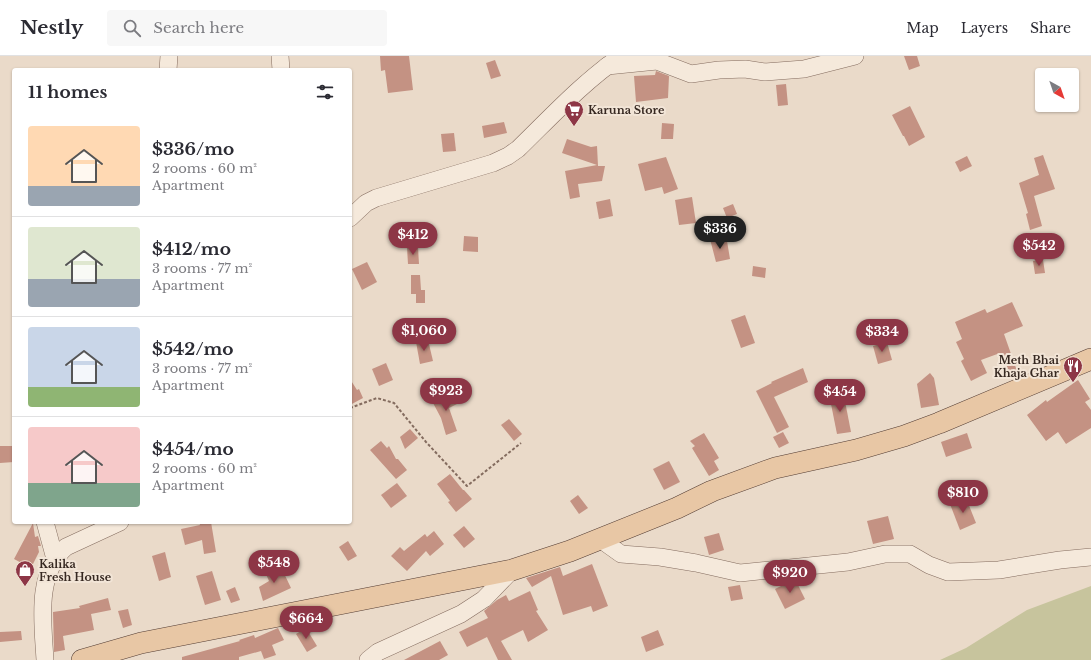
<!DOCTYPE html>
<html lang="en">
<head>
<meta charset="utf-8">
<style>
	:root { --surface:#fff; --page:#f7f7f7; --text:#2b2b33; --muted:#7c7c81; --line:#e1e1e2; --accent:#8d3646 }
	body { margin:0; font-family:"Libre Baskerville",serif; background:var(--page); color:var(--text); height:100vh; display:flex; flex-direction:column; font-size:15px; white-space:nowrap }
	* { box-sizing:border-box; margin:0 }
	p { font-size:13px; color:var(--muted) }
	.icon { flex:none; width:22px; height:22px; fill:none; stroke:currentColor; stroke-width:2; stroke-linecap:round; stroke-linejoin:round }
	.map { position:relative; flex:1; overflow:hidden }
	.drawer { position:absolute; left:12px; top:12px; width:340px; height:456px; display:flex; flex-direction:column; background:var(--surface); border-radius:4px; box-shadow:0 1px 3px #0004 }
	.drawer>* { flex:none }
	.needle { width:26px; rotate:140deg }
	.fabs { position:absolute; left:1035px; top:12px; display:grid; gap:8px }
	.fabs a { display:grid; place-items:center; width:44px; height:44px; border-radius:4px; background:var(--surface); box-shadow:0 1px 3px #0004; font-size:20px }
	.price { position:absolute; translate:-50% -34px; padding:0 9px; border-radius:14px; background:var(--accent); color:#fff; font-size:13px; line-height:26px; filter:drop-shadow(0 1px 2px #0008) }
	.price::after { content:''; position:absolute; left:50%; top:24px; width:12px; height:9px; margin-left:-6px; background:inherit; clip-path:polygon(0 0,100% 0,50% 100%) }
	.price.on { background:#222; color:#fff }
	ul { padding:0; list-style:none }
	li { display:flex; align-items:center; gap:12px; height:100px; padding:0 16px }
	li+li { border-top:1px solid var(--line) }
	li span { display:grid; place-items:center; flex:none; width:112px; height:80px; border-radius:4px; color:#555 }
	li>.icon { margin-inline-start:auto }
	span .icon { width:48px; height:48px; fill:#fffc; stroke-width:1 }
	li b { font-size:17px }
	h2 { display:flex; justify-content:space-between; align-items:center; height:48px; padding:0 16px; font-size:17px }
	header { display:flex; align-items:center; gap:24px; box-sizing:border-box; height:56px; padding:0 20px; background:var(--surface); border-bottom:1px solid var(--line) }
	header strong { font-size:19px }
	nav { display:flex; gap:22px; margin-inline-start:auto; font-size:14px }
	.search { width:280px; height:36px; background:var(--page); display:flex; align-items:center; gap:10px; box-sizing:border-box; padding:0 14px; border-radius:4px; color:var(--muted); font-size:15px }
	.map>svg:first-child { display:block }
	.green { fill:#c7c49d }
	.building { fill:#c49283 }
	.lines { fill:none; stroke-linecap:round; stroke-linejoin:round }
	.minor-casing { stroke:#846c5f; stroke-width:18 }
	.major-casing { stroke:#533c33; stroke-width:22 }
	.path { stroke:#846c5f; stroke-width:2; stroke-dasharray:3 2; stroke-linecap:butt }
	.minor { stroke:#f5e9db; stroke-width:17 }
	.major { stroke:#e8c7a5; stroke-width:21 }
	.labels { text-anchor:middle; stroke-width:4; stroke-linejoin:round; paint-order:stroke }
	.poi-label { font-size:11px; font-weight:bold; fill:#362821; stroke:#f2e5d7; text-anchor:start }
</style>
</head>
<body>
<header>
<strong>Nestly</strong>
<div class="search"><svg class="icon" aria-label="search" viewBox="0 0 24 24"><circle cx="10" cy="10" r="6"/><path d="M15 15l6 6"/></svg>Search here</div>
<nav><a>Map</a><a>Layers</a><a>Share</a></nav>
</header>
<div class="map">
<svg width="1091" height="604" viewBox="0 0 1091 604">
	<rect width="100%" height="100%" fill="#eadac9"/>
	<!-- green -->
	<polygon class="green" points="1091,530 1091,604 940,604 966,592 1027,554"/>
	<!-- building -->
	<g class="building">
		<polygon points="380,0 409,0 413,34 388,37 385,14 381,15"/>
		<polygon points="904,0 917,0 920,10 909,14"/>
		<polygon points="495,4 501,20 491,23 486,7"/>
		<polygon points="656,15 669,20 668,42 636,46 634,20 655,19"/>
		<polygon points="786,28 788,49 778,50 776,29"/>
		<polygon points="910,50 925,81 909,90 904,80 903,80 892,59"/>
		<polygon points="504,66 507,77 484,82 482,70"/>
		<polygon points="662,67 674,68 673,83 661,83"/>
		<polygon points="454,77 456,95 443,96 441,78"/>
		<polygon points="567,83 591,91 597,90 598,110 605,110 602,125 578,128 580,141 570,143 565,115 597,109 562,97"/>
		<polygon points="1043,99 1055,133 1034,140 1042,170 1030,174 1026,158 1028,157 1019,127 1039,119 1034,102"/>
		<polygon points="967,100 972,110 960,116 955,106"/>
		<polygon points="666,101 678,133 664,138 662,131 645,135 638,108"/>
		<polygon points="692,141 696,167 679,169 675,144"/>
		<polygon points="610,143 613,160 599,163 596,146"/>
		<polygon points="733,148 737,158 727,162 723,152"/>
		<polygon points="464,180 478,181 478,196 463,195"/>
		<polygon points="720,181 721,186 727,185 730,203 716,206 710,183"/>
		<polygon points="407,191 418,191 419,208 408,208"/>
		<polygon points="1043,204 1045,217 1035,218 1033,205"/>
		<polygon points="367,206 377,226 362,234 352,213"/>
		<polygon points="753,210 766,212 765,222 752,220"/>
		<polygon points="411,219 420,219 421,234 425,234 425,247 416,247 416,238 411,238"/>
		<polygon points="1012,246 1023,270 1004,278 1017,315 1010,317 1000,297 981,304 987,317 971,325 961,305 964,303 956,286 962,283 955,266 985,253 987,257"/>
		<polygon points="745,259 755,287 741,292 731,264"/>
		<polygon points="428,284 433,305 420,308 416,286"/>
		<polygon points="887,286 892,304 878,308 873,290"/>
		<polygon points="386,307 393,324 379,330 372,313"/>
		<polygon points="803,312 808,326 774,341 789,371 777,377 756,335 772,327 771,326"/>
		<polygon points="930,317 934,322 939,349 921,352 917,328"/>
		<polygon points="350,323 357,334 359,333 363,342 350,349"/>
		<polygon points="1078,324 1090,343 1085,346 1091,354 1091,372 1066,388 1058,376 1046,385 1027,359 1046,344 1047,346"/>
		<polygon points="450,335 457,348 449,352 457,375 446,379 441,362 432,345"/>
		<polygon points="843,335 851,376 837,378 829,338"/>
		<polygon points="509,363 522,378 514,385 501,369"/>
		<polygon points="410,373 418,382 405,393 400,381"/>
		<polygon points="783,376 789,387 779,392 773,381"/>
		<polygon points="704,377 719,402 714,405 719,414 709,420 692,392 695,390 690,385"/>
		<polygon points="967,377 972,392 946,401 941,386"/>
		<polygon points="381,385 387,392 389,390 396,403 398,403 407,414 396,423 370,394"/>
		<polygon points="0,390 14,390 14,406 0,407"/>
		<polygon points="669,405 680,426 664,434 653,413"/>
		<polygon points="450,418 463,434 464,434 472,443 456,456 448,446 450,445 437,428"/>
		<polygon points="397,427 407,440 391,452 381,439"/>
		<polygon points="578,439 588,452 579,458 570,445"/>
		<polygon points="966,442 976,467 960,474 950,448"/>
		<polygon points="888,460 894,483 873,488 867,465"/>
		<polygon points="199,466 211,466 216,496 204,498 202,484 185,489 181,473 200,469"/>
		<polygon points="33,467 35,481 38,480 41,490 38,490 39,496 31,512 14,503"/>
		<polygon points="464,470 475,483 464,492 453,479"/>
		<polygon points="434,475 444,488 430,500 426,495 407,515 391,500 400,491 404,495 425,478 427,481"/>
		<polygon points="719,477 724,494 709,499 704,481"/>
		<polygon points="348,485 357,500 348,505 339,491"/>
		<polygon points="165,496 171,521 159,525 152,500"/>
		<polygon points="592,508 608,550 593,556 591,550 563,559 551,520 532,531 526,522 560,511 563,520"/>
		<polygon points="280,509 291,532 263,545 259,531 269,525 265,516"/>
		<polygon points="212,515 221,544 205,549 196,520"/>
		<polygon points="795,523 805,543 785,553 775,533"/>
		<polygon points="740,529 743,543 731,545 728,531"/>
		<polygon points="235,531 240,544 231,547 226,535"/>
		<polygon points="530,535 538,554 536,555 548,574 528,586 523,574 501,585 512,604 498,604 487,581 467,591 459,576 488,562 484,555 497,544 506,539 509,545"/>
		<polygon points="108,542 111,554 91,558 94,574 63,580 65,594 54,596 53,556 80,552 79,550"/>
		<polygon points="128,553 132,569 123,572 118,555"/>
		<polygon points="278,572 284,584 272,589 276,599 264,603 261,595 239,601 239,604 182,604 182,601 240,585 239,584 254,579 255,582"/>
		<polygon points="306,572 317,590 307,596 296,578"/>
		<polygon points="658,574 664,589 646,596 641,581"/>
		<polygon points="21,575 22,584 0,586 0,576"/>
		<polygon points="440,585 448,599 439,604 404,604"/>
	</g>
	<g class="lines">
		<!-- minor casing -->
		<g class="minor-casing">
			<g id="minor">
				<polyline points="280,0 281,14"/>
				<polyline points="607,10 657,5 691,18 719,14 745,13 765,16 804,13 855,0"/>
				<polyline points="168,14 169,0"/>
				<path d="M350,162L366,147L376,142L493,107L508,100L518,93C551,61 583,26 621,0"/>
				<polyline points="45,466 55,503"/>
				<polyline points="600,483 621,498 660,501 696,507 740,517 848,506 885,498 910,498 929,509 948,516 999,514 1060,504 1091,501"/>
				<path d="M45,604C43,567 35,518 66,491L120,466"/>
				<polyline points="368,604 378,596 461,558 484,543 512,514"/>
			</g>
		</g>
		<!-- major casing -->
		<g class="major-casing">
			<polyline id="major" points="82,604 141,587 512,514 570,495 677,452 712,435 775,412 856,394 904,380 939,367 1091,303"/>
		</g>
		<!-- path -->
		<polyline class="path" points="350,352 377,342 394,347 426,386 467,430 521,387"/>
		<!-- minor -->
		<use href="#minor" class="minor"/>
		<!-- major -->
		<use href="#major" class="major"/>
	</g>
	<!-- icons -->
	<defs>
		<g id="supermarket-pin" transform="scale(1)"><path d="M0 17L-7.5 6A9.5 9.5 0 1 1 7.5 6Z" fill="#8d3646" stroke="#f2e5d7"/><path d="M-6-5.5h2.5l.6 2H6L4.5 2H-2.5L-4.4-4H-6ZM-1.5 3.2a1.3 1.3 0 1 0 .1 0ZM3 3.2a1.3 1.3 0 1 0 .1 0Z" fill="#fff"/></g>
		<g id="restaurant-pin" transform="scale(1)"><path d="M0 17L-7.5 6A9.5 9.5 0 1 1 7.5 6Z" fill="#8d3646" stroke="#f2e5d7"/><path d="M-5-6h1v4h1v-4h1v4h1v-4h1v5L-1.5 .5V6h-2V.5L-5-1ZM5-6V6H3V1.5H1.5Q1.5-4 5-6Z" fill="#fff"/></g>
		<g id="shop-pin" transform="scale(1)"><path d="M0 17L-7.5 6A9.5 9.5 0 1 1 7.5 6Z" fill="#8d3646" stroke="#f2e5d7"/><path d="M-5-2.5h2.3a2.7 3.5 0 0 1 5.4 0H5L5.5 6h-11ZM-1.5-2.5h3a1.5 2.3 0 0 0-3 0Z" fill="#fff"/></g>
	</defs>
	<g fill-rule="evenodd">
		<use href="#supermarket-pin" x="574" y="54"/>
		<use href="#restaurant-pin" x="1073" y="310"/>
		<use href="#shop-pin" x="25" y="514"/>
	</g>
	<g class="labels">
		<!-- poi labels -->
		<g class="poi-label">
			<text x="588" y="58">Karuna Store</text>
			<text x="1059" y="308" text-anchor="end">Meth Bhai<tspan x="1059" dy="13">Khaja Ghar</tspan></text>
			<text x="39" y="512">Kalika<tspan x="39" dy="13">Fresh House</tspan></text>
		</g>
	</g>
</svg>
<div class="fabs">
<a><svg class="needle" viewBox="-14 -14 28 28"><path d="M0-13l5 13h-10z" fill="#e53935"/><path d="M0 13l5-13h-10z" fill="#7c7c81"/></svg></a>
</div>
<b class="price on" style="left:720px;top:194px">$336</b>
<b class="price" style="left:413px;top:200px">$412</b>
<b class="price" style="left:1039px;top:211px">$542</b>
<b class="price" style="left:424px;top:296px">$1,060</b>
<b class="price" style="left:882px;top:297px">$334</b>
<b class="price" style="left:446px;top:356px">$923</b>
<b class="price" style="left:840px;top:357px">$454</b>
<b class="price" style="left:963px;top:458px">$810</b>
<b class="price" style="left:274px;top:528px">$548</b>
<b class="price" style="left:790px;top:538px">$920</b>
<b class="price" style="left:306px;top:584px">$664</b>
<section class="drawer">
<h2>11 homes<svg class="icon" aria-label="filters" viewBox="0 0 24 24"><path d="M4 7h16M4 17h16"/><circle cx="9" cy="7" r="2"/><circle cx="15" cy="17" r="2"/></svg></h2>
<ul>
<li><span style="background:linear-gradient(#ffd9b3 75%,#9aa5b1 0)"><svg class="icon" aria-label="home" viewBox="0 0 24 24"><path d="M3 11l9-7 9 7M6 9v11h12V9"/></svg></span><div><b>$336/mo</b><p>2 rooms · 60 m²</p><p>Apartment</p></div></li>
<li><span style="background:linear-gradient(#dfe7d0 65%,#9aa5b1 0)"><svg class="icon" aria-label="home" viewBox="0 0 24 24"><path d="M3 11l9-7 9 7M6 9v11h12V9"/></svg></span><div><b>$412/mo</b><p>3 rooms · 77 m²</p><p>Apartment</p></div></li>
<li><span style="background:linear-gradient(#c9d6e8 75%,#8fb573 0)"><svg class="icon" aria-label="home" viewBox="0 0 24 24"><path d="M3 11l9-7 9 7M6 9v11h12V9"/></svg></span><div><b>$542/mo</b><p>3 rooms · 77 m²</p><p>Apartment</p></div></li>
<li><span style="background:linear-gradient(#f6c9c9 70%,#7fa58c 0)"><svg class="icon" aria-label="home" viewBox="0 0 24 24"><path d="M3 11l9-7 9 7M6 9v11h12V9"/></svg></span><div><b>$454/mo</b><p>2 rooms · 60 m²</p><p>Apartment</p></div></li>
</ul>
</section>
</div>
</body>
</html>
